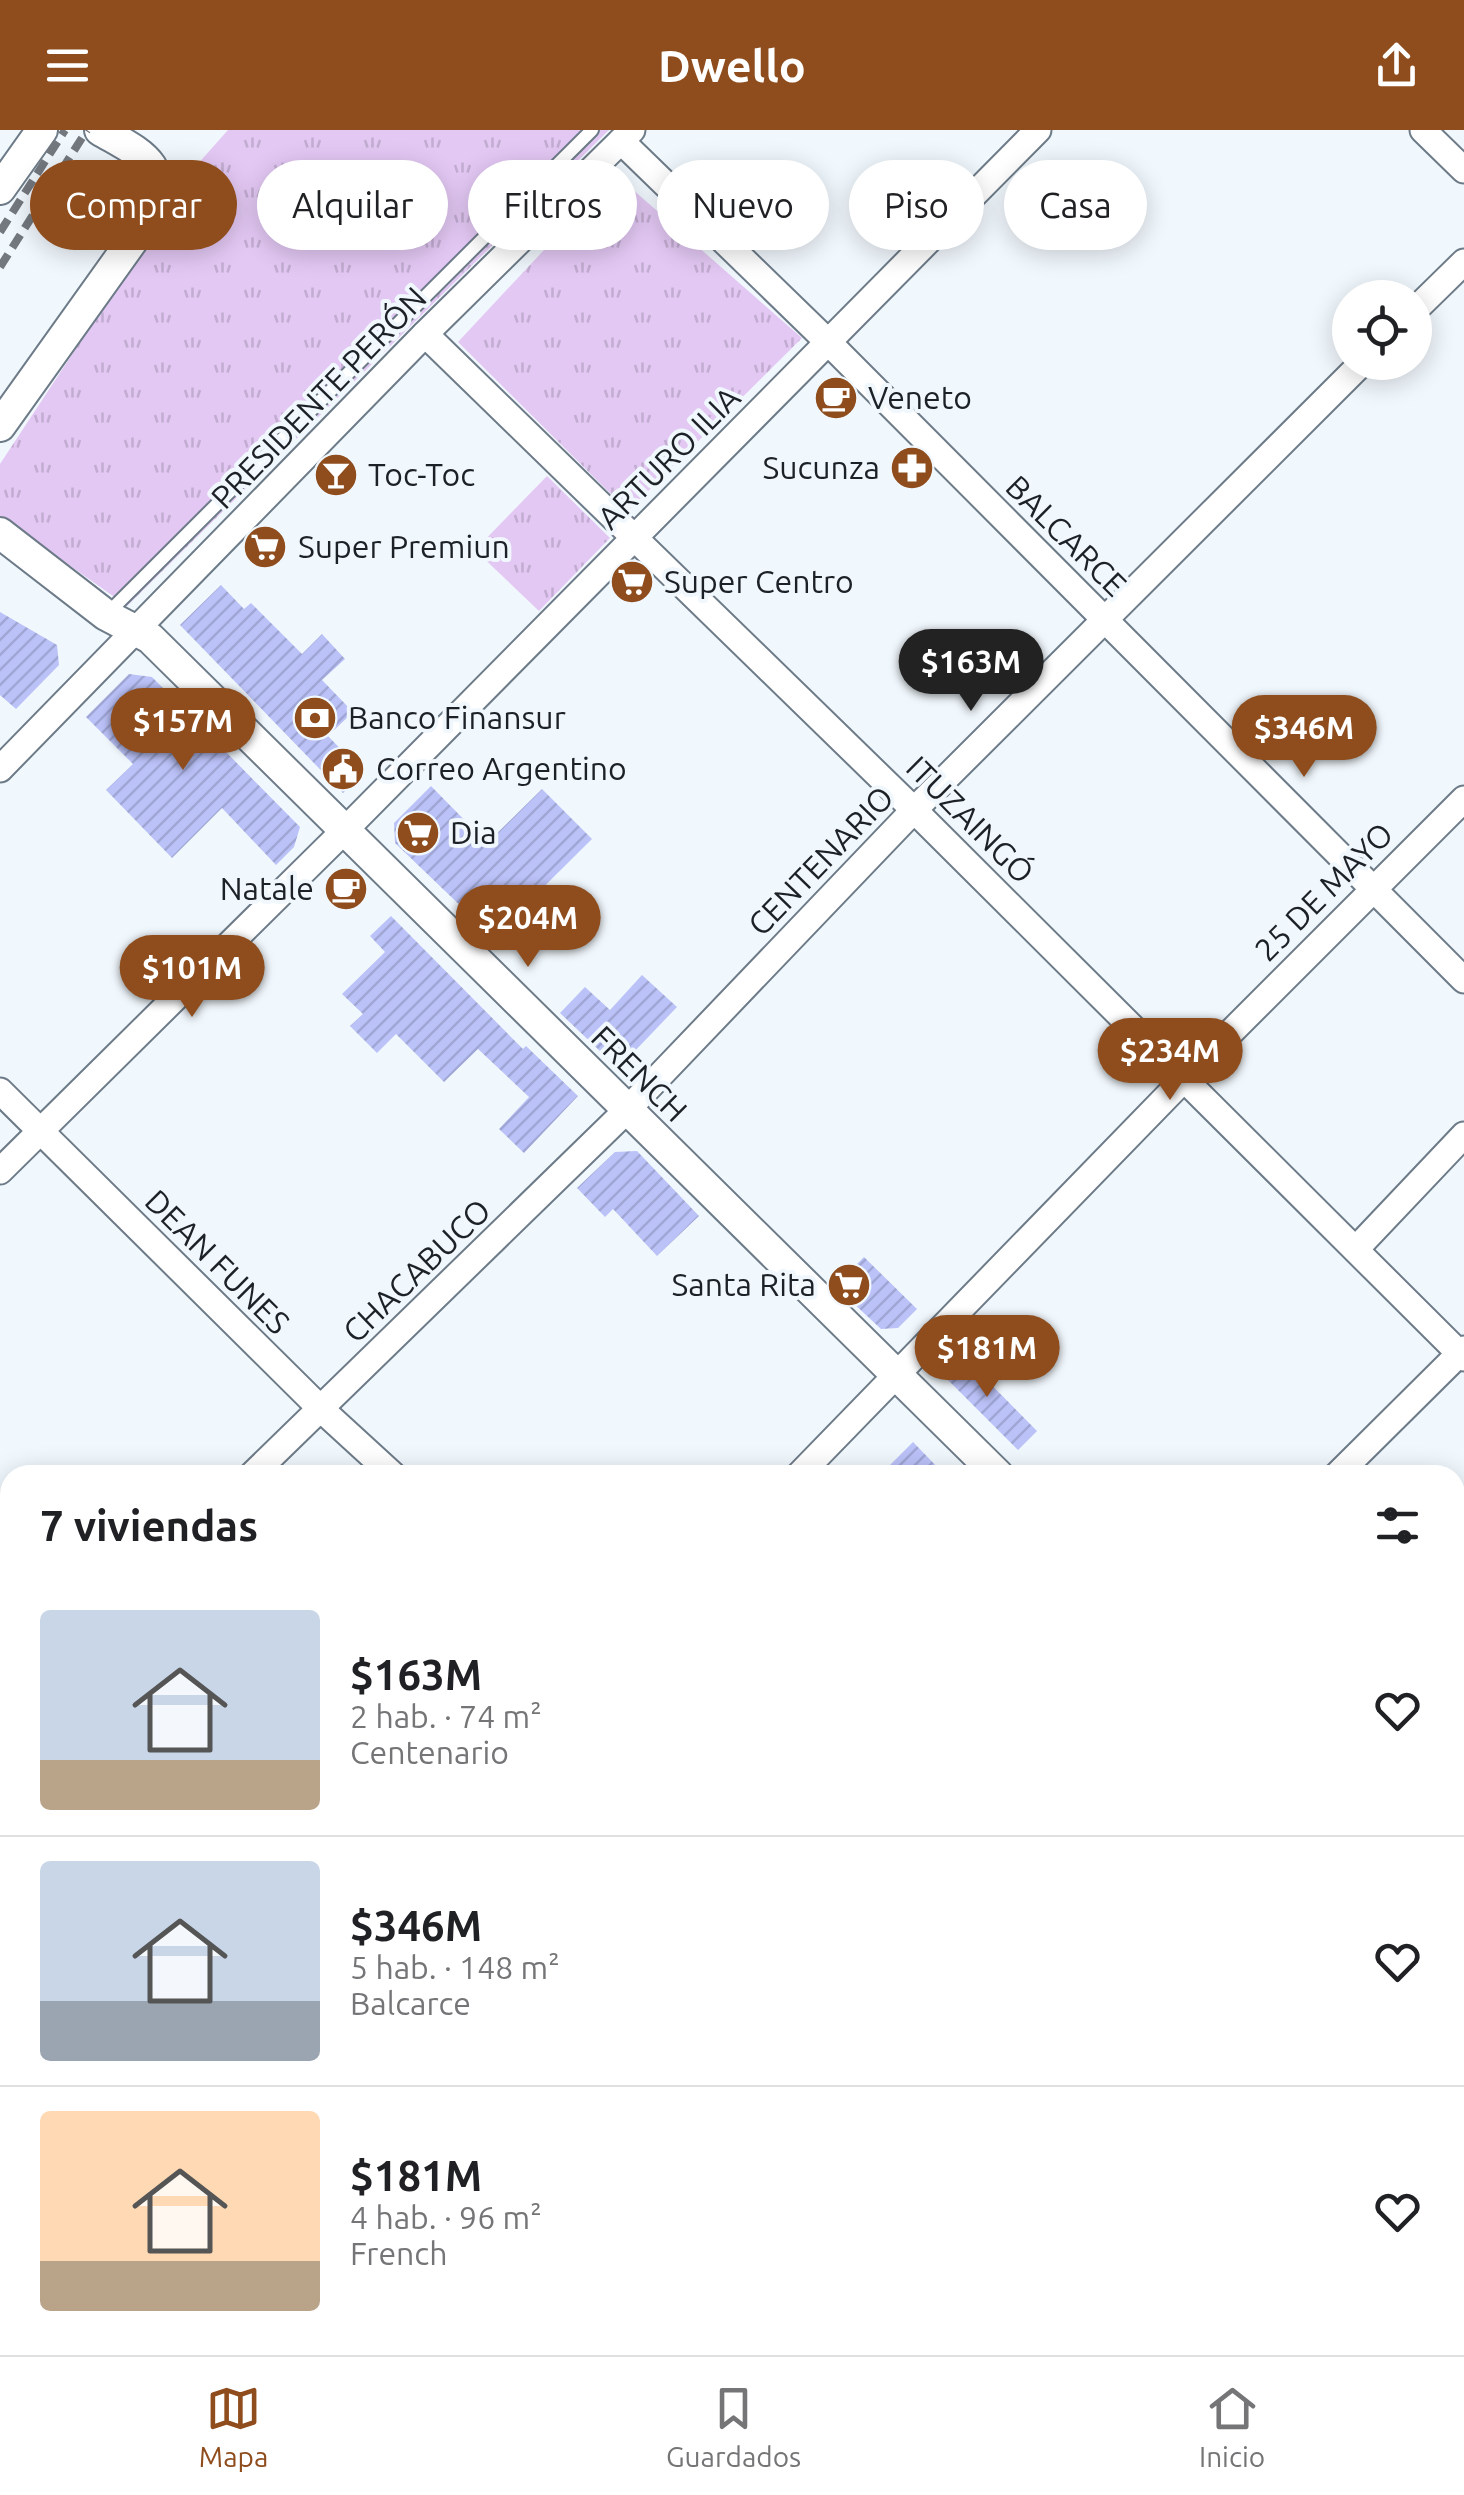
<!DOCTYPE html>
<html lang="es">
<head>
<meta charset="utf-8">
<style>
	:root { --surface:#fff; --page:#f6f6f6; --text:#202124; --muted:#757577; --line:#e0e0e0; --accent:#8f4c1c }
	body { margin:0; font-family:Ubuntu,sans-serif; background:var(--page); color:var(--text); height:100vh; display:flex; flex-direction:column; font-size:38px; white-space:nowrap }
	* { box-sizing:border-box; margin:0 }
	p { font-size:32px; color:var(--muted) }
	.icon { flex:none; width:55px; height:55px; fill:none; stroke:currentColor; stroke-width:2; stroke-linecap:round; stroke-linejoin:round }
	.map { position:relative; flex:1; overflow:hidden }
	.drawer { position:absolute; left:0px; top:1335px; width:1465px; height:890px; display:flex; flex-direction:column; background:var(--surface); border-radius:30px 30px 0 0; box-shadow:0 5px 25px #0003 }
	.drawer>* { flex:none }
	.hud { position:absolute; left:30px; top:30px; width:1405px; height:90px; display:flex; gap:20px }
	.controls { position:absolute; left:1332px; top:150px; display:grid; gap:20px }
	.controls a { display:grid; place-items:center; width:100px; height:100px; border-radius:50%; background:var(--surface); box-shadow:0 5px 25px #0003; font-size:50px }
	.price { position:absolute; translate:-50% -85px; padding:0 22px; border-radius:35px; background:var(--accent); color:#fff; font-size:32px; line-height:65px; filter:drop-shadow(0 2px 5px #0008) }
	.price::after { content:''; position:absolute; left:50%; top:60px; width:30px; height:22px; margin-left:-15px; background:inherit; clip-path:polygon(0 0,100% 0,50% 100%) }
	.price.selected { background:#222; color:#fff }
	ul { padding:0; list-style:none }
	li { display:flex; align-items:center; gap:30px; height:250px; padding:0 40px }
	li+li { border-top:2px solid var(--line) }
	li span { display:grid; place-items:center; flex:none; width:280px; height:200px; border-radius:10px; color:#555 }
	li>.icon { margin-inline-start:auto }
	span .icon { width:120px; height:120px; fill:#fffc; stroke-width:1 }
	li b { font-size:42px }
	h2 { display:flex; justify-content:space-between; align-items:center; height:120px; padding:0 40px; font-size:42px }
	.chip { padding:0 35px; border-radius:45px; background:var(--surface); box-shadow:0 5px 25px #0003; font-size:35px; line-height:90px }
	.chip.selected { background:var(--accent); color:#fff }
	header { display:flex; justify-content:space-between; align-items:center; height:130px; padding:0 40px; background:var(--accent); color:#fff; font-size:45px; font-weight:700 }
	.tab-bar { display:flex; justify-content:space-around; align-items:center; height:140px; border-top:2px solid var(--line); background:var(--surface); font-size:28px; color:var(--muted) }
	.tab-bar a { display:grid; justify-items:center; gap:5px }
	.tab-bar .selected { color:var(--accent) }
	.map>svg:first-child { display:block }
	.grass { fill:url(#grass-tufts) }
	.building { fill:url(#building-hatch) }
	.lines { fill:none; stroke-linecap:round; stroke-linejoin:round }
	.service-casing { stroke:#6d7b88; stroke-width:16 }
	.minor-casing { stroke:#6d7b88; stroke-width:29 }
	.tertiary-casing { stroke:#6d7b88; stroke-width:34 }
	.service { stroke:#fff; stroke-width:12 }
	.minor { stroke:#fff; stroke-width:25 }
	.tertiary { stroke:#fff; stroke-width:30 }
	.rail { stroke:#73787e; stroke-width:8; stroke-dasharray:15 8; stroke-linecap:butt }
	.labels { text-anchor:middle; stroke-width:8; stroke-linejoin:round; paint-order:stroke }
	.street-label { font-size:32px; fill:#1c2127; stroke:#f1f8fd }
	.poi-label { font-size:32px; fill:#1c2127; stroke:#f1f8fd; text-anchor:start }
</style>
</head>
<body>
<header><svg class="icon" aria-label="menu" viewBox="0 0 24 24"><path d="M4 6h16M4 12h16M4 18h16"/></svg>Dwello<svg class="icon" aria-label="share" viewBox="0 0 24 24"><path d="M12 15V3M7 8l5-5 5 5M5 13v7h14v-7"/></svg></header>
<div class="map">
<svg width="1464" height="2225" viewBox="0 0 1464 2225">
	<defs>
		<pattern id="grass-tufts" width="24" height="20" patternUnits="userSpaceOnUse" patternTransform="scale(2.5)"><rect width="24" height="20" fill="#e3c8f4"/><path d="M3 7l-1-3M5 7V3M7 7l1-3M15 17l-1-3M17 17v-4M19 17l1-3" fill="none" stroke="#c2acd1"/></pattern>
		<pattern id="building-hatch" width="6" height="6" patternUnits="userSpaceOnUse" patternTransform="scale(2.5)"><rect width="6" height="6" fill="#bbc2f8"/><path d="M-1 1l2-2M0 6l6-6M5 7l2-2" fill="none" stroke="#a0a6d5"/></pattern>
	</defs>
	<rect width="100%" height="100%" fill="#f1f8fd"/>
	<!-- grass -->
	<g class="grass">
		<polygon points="228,0 609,0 127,476 0,386 0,334 196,36"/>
		<polygon points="615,44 802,208 628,381 458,212"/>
		<polygon points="547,346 610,408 539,481 475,420"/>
	</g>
	<!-- building -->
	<g class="building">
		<polygon points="221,455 244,479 251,473 302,524 322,504 345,529 322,550 353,582 328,606 364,643 343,663 180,495"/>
		<polygon points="0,482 57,515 59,535 16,579 0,565"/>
		<polygon points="129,544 152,547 300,697 294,717 276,735 222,678 172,728 106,660 133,634 86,587"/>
		<polygon points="431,656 487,713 542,659 592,709 493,807 395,713 394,693"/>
		<polygon points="391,786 523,919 526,916 578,966 524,1023 499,999 529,967 478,919 444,952 396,904 377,923 350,896 363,884 342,864 385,822 370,806"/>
		<polygon points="642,845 677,877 632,924 601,922 560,883 585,857 610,880"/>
		<polygon points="637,1021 699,1086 657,1126 613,1079 605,1087 577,1058 615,1022"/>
		<polygon points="864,1127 917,1179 898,1198 881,1199 835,1156"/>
		<polygon points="957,1220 1037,1301 1018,1320 938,1240"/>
		<polygon points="913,1312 945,1345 880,1345"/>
	</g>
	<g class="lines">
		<!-- service casing -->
		<g class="service-casing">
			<polyline id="service" points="106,485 592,0"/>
		</g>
		<!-- minor casing -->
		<g class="minor-casing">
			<g id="minor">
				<polyline points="1423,0 1464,40"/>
				<polyline points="621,11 829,213 1464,850"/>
				<polyline points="1415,180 1464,132"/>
				<polyline points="425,204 914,680 1464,1228"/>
				<polyline points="0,639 425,204 632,0"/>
				<polyline points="0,961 322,1280 393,1345"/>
				<polyline points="0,1041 345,700 1038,0"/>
				<polyline points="1356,1119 1464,1005"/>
				<polyline points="252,1345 626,981 914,680 1363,232"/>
				<polyline points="799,1345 1185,948 1464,669"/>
				<polyline points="1337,1345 1464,1219"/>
				<polyline points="0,1581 10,1571"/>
				<polyline points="1455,1779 1464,1770"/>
				<polyline points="668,2215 678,2225"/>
				<polyline points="1268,2215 1278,2225"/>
				<polyline points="989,2225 999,2215"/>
			</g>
		</g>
		<!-- tertiary casing -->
		<g class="tertiary-casing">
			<g id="tertiary">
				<polyline points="0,59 42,0"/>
				<path d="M0,296L150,86C172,34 139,23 100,0"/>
				<polyline points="0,403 106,485 150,508 998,1345"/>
				<polyline points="1455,1803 1464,1812"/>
				<polyline points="0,2130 10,2140"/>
				<polyline points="84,2215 94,2225"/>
				<polyline points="450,2225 460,2215"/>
			</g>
		</g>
		<!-- service -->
		<use href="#service" class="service"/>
		<!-- minor -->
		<use href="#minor" class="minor"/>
		<!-- tertiary -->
		<use href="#tertiary" class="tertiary"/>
		<!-- rail -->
		<g class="rail">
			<polyline points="0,102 65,0"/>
			<polyline points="0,137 87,0"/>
		</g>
	</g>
	<!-- icons -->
	<defs>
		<g id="cafe-disc" transform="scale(2.25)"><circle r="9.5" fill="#8f4c1c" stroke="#f1f8fd"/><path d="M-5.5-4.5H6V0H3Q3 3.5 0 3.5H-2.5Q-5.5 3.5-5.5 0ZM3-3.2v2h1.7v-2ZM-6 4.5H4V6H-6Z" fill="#fff"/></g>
		<g id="pharmacy-disc" transform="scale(2.25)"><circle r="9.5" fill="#8f4c1c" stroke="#f1f8fd"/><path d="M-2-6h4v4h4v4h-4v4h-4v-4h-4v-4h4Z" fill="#fff"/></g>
		<g id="bar-disc" transform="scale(2.25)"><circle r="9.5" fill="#8f4c1c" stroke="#f1f8fd"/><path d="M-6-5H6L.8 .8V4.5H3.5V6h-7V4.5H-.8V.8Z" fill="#fff"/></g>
		<g id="supermarket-disc" transform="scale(2.25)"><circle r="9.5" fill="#8f4c1c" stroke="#f1f8fd"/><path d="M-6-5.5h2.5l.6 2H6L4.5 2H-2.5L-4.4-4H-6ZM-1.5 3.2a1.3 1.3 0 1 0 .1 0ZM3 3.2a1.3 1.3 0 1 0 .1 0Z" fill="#fff"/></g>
		<g id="bank-disc" transform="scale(2.25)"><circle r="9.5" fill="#8f4c1c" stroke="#f1f8fd"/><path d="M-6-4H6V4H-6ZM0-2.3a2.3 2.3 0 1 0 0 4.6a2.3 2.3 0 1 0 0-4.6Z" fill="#fff"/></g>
		<g id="civic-disc" transform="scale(2.25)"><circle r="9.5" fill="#8f4c1c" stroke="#f1f8fd"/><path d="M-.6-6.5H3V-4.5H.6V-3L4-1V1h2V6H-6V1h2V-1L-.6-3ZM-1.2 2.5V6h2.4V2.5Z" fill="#fff"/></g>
	</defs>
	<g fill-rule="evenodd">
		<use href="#cafe-disc" x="836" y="268"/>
		<use href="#pharmacy-disc" x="912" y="338"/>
		<use href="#bar-disc" x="336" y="345"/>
		<use href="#supermarket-disc" x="265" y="417"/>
		<use href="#supermarket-disc" x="632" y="452"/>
		<use href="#bank-disc" x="315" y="588"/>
		<use href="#civic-disc" x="343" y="639"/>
		<use href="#supermarket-disc" x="418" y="703"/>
		<use href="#cafe-disc" x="346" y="759"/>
		<use href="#supermarket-disc" x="849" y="1155"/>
	</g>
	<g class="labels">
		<!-- street labels -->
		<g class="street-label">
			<text transform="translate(319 268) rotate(-46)" y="11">PRESIDENTE PERÓN</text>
			<text transform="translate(669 328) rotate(-45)" y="11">ARTURO ILIA</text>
			<text transform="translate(1066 406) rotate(45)" y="11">BALCARCE</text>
			<text transform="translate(970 690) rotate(45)" y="11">ITUZAINGÓ</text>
			<text transform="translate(821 731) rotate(-46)" y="11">CENTENARIO</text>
			<text transform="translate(1324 762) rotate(-45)" y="11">25 DE MAYO</text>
			<text transform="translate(639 944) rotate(45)" y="11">FRENCH</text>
			<text transform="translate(217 1132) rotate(45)" y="11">DEAN FUNES</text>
			<text transform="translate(417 1141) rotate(-44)" y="11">CHACABUCO</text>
		</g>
		<!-- poi labels -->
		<g class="poi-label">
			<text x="868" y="279">Veneto</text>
			<text x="880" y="349" text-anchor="end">Sucunza</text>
			<text x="368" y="356">Toc-Toc</text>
			<text x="298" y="428">Super Premiun</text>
			<text x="664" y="463">Super Centro</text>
			<text x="348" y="599">Banco Finansur</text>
			<text x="376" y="650">Correo Argentino</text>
			<text x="450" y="714">Dia</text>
			<text x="314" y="770" text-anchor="end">Natale</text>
			<text x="816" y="1166" text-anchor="end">Santa Rita</text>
		</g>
	</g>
</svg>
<div class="controls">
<a><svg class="icon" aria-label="locate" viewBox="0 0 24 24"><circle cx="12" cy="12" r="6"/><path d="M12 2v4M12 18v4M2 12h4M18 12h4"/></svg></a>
</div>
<b class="price selected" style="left:971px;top:584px">$163M</b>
<b class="price" style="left:183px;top:643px">$157M</b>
<b class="price" style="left:1304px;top:650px">$346M</b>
<b class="price" style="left:528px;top:840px">$204M</b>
<b class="price" style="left:192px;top:890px">$101M</b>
<b class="price" style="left:1170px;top:973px">$234M</b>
<b class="price" style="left:987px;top:1270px">$181M</b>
<div class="hud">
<a class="chip selected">Comprar</a>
<a class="chip">Alquilar</a>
<a class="chip">Filtros</a>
<a class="chip">Nuevo</a>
<a class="chip">Piso</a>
<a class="chip">Casa</a>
</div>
<section class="drawer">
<h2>7 viviendas<svg class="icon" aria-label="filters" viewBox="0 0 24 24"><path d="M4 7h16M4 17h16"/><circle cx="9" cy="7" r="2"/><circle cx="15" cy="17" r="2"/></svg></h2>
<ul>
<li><span style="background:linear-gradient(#c9d6e8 75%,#b9a48a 0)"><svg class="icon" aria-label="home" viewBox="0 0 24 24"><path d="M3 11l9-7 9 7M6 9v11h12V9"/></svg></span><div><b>$163M</b><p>2 hab. · 74 m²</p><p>Centenario</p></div><svg class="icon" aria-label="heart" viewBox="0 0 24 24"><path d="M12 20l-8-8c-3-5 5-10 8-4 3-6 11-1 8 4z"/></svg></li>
<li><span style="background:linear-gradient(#c9d6e8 70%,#9aa5b1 0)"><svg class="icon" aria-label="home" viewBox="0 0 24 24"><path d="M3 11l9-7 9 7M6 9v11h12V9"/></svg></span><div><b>$346M</b><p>5 hab. · 148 m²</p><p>Balcarce</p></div><svg class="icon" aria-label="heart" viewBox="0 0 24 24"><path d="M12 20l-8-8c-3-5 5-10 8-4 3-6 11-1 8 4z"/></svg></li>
<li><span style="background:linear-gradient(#ffd9b3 75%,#b9a48a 0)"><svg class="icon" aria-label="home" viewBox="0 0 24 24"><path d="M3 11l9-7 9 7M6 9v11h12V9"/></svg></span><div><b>$181M</b><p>4 hab. · 96 m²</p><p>French</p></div><svg class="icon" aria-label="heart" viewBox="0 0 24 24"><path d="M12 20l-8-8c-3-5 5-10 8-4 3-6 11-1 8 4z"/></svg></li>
</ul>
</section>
</div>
<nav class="tab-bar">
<a class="selected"><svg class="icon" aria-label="map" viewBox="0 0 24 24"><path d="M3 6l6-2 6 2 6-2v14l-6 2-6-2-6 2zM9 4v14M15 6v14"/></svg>Mapa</a>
<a><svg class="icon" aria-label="saved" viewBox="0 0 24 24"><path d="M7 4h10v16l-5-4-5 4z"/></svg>Guardados</a>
<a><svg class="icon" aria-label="home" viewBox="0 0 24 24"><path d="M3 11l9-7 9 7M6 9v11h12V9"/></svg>Inicio</a>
</nav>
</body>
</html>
